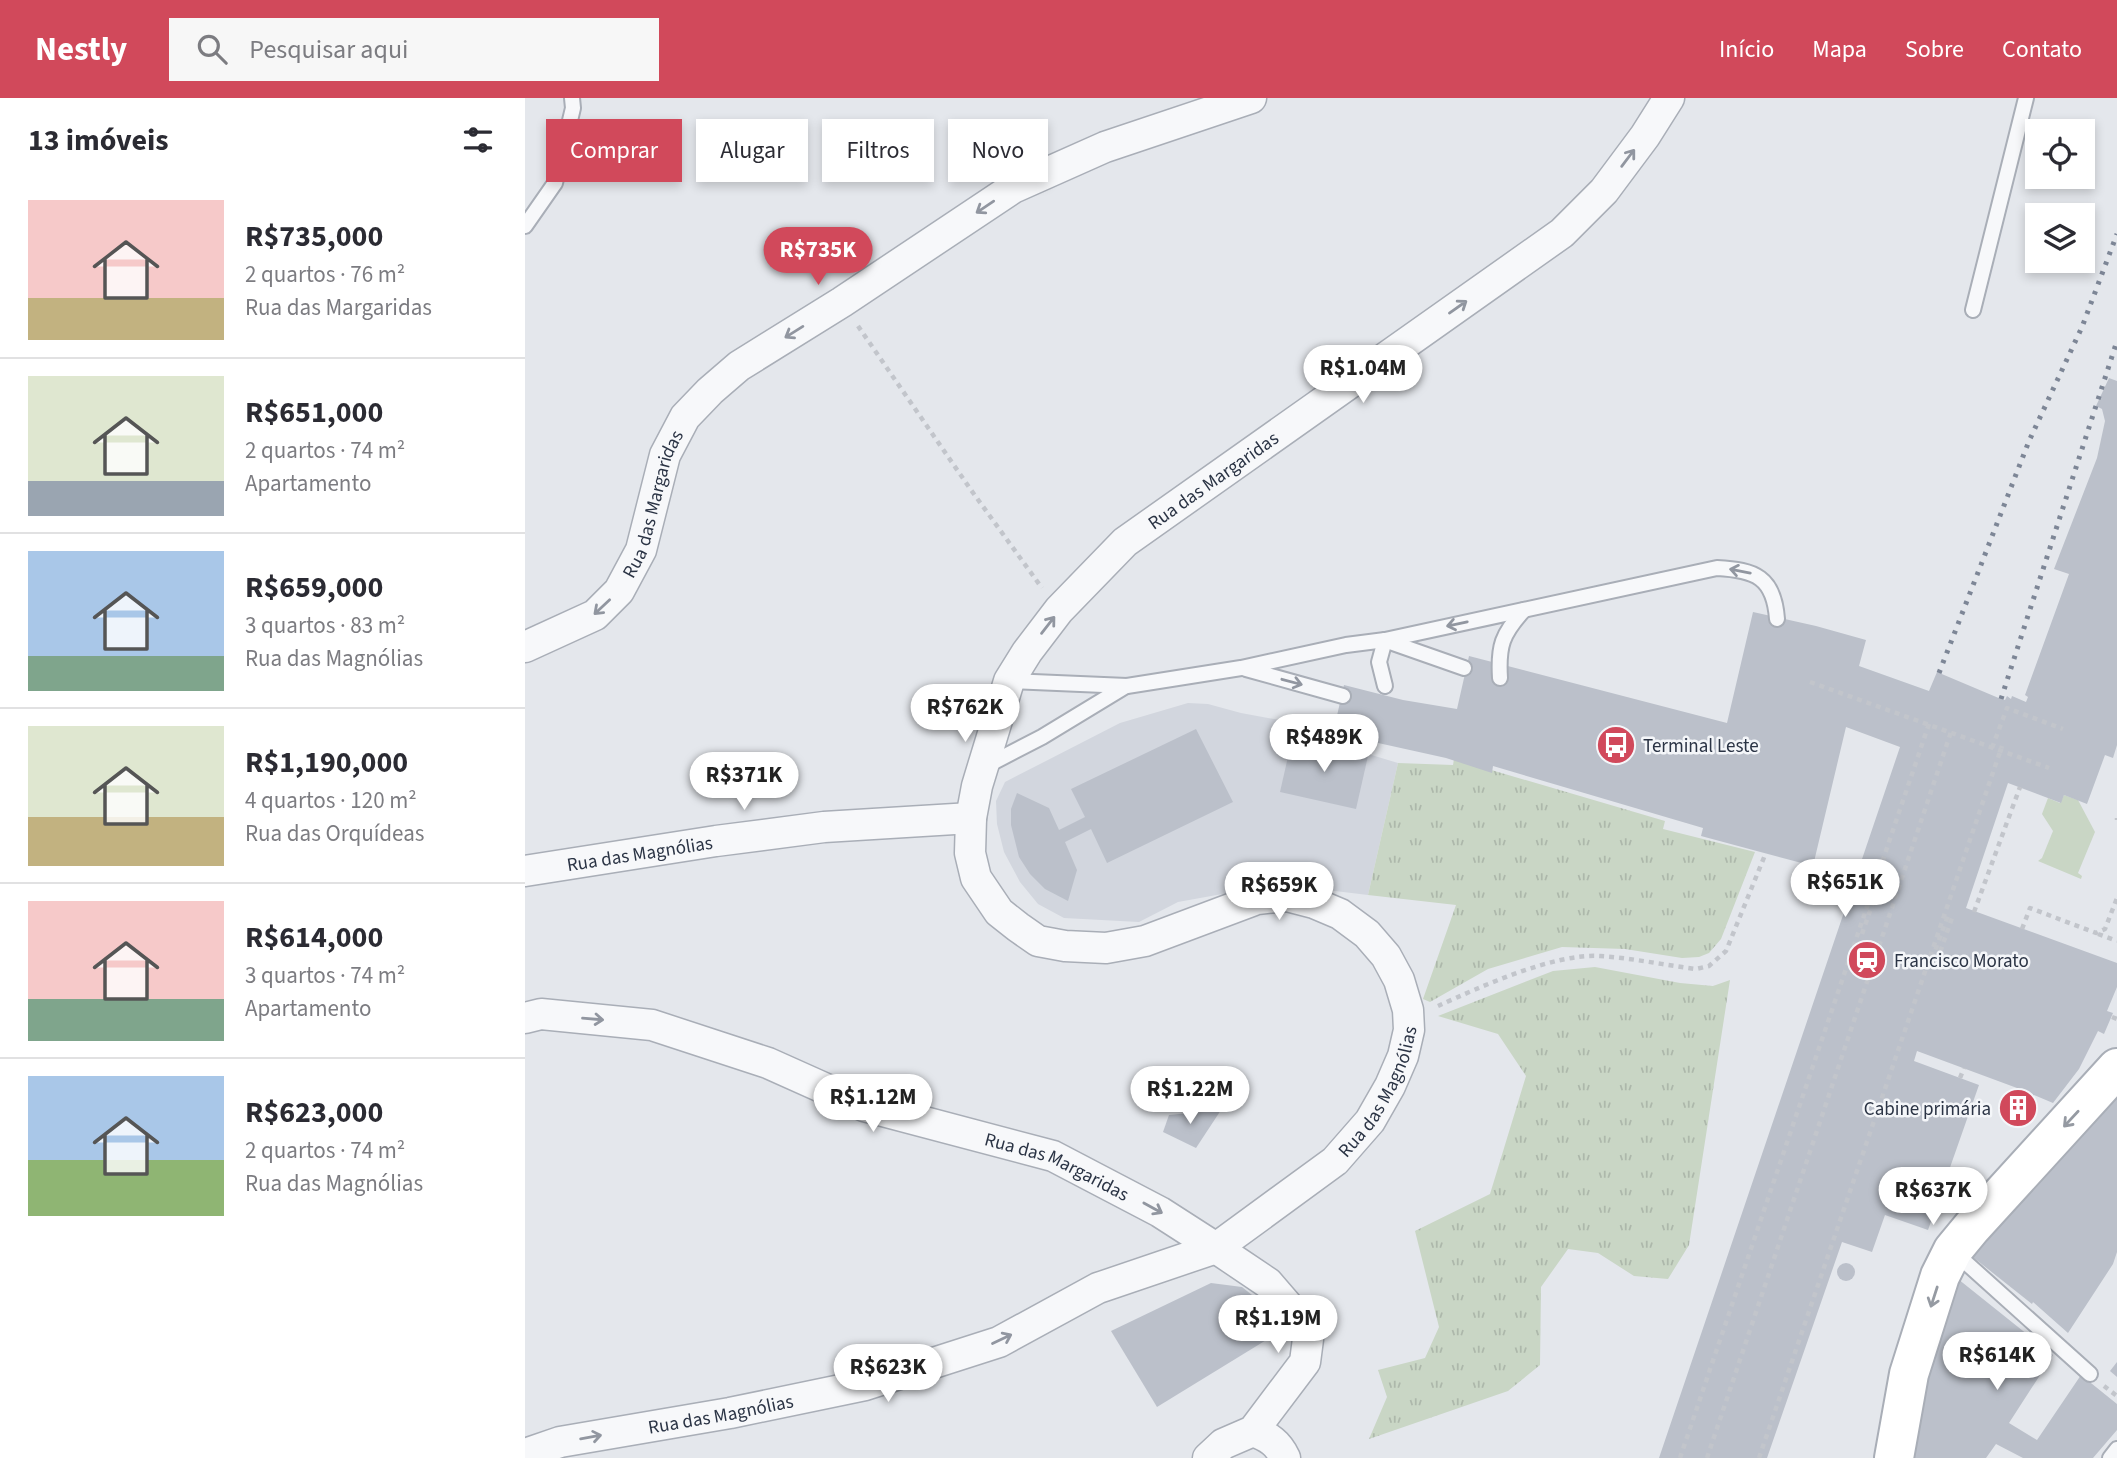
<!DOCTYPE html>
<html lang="pt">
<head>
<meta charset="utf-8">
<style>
	:root { --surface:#fff; --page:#f7f7f7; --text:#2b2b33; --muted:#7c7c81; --line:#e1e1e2; --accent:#d1495b }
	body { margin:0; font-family:"Source Sans 3",sans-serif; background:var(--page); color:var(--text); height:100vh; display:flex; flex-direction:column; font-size:26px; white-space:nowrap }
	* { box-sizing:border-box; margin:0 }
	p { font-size:23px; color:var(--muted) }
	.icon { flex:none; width:38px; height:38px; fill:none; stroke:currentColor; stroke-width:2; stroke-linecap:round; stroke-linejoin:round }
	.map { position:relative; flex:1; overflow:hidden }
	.side { display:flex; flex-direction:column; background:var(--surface); width:525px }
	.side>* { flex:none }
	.top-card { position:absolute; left:21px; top:21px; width:665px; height:63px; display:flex; gap:14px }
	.buttons { position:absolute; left:1500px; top:21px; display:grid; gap:14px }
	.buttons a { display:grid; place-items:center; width:70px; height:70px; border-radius:0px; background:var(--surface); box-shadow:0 4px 10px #0003; font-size:35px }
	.price { position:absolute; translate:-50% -60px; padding:0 16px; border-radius:24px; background:#fff; color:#222; font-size:23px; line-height:46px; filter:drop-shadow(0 2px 4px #0008) }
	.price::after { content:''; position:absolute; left:50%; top:42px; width:21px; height:16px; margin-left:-10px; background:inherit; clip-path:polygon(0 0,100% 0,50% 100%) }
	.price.active { background:var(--accent); color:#fff }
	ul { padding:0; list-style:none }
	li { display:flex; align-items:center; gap:21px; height:175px; padding:0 28px }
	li+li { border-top:2px solid var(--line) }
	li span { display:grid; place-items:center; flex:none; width:196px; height:140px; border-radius:0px; color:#555 }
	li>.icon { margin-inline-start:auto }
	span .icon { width:84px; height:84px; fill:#fffc; stroke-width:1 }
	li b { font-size:30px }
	h2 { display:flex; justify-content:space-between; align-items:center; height:84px; padding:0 28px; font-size:30px }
	.tag { padding:0 24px; border-radius:0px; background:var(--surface); box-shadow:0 4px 10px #0003; font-size:24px; line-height:63px }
	.tag.active { background:var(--accent); color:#fff }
	header { display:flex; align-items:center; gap:42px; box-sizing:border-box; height:98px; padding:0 35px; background:var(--accent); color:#fff }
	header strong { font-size:33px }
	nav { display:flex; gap:38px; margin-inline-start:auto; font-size:24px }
	.search { width:490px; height:63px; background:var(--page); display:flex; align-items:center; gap:18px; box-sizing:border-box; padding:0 24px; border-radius:0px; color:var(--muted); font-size:26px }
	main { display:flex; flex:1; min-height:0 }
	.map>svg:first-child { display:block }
	.built { fill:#d2d6de }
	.grass { fill:url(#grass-tufts) }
	.green { fill:#c9d6c5 }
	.building { fill:#bbc0ca }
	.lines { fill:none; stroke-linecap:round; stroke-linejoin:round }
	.service-casing { stroke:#a9aeb7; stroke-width:18 }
	.minor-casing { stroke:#a9aeb7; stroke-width:33 }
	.secondary-casing { stroke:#a9aeb7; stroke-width:42 }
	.path { stroke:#c2c5cb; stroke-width:4.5; stroke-dasharray:5 5; stroke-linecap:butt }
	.service { stroke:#f7f8fa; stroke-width:14 }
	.minor { stroke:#f7f8fa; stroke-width:30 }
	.secondary { stroke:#fff; stroke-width:38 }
	.rail { stroke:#7d8696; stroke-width:5; stroke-dasharray:3.5 7; stroke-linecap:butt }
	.path-bridge { stroke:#c2c5cb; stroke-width:4.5; stroke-dasharray:5 5; stroke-linecap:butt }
	.oneway { stroke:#9196a0 }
	.oneway2 { stroke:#959aa2 }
	.labels { text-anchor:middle; stroke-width:5; stroke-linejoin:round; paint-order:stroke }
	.street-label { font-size:19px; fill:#2b3445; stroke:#f4f6f9 }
	.poi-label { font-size:19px; fill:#2b3445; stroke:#f4f6f9; text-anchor:start }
</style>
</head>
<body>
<header>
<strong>Nestly</strong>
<div class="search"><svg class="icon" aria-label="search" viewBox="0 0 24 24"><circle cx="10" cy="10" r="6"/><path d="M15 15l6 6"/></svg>Pesquisar aqui</div>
<nav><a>Início</a><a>Mapa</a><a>Sobre</a><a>Contato</a></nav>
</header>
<main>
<section class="side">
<h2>13 imóveis<svg class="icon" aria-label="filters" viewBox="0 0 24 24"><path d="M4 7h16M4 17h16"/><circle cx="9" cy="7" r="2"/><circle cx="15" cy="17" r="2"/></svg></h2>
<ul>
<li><span style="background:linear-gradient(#f6c9c9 70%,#c2b280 0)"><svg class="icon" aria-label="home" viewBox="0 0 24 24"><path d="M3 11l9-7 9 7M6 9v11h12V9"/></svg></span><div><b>R$735,000</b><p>2 quartos · 76 m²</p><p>Rua das Margaridas</p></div></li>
<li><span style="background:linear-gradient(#dfe7d0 75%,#9aa5b1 0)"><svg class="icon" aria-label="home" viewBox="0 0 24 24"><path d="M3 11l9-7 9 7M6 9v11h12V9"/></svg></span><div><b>R$651,000</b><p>2 quartos · 74 m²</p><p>Apartamento</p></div></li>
<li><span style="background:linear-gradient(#a9c7e8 75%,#7fa58c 0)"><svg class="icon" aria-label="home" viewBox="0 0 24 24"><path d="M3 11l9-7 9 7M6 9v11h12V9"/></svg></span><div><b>R$659,000</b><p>3 quartos · 83 m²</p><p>Rua das Magnólias</p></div></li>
<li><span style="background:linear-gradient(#dfe7d0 65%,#c2b280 0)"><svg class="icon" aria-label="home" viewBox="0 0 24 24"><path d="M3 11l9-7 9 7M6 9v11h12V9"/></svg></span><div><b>R$1,190,000</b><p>4 quartos · 120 m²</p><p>Rua das Orquídeas</p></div></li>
<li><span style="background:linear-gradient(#f6c9c9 70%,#7fa58c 0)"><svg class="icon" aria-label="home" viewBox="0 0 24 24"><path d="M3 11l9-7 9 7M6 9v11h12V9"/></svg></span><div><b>R$614,000</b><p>3 quartos · 74 m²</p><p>Apartamento</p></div></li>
<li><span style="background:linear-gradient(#a9c7e8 60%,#8fb573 0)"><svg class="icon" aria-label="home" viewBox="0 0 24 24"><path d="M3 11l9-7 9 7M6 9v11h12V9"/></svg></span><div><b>R$623,000</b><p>2 quartos · 74 m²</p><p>Rua das Magnólias</p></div></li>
</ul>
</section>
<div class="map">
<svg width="1592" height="1360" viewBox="0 0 1592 1360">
	<defs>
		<pattern id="grass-tufts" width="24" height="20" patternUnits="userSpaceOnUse" patternTransform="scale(1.75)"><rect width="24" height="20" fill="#c9d6c5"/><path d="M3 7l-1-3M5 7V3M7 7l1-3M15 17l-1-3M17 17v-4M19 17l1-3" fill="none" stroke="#adb8ab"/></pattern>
	</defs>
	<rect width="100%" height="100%" fill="#e4e7ec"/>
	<!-- built -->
	<polygon class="built" points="663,605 683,606 716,615 765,624 780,637 873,665 843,797 752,786 653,804 614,824 539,820 513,806 495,784 479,754 472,726 471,703 480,684 595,625"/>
	<!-- grass -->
	<g class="grass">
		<polygon points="929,661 1140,723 1138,731 1230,754 1196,841 1184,855 1174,859 1157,860 1100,851 1037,849 963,871 905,904 898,901 931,807 843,797 873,665 928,667"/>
		<polygon points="1070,869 1155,885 1188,888 1205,882 1164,1147 1143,1181 1109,1178 1073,1155 1043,1151 1016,1189 1015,1267 983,1293 844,1341 862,1299 853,1272 900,1260 914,1229 890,1133 965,1096 1001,978 973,936 913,918 1028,873"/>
	</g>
	<!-- green -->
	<polygon class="green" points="1539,697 1553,702 1570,734 1553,775 1557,778 1556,781 1513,763 1517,760 1528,733 1517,716 1523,700 1535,705"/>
	<!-- building -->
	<g class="building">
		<polygon points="1584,280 1592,283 1592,647 1588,660 1580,657 1562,706 1539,697 1536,705 1483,685 1441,810 1592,865 1592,889 1582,913 1588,915 1579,936 1573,933 1554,971 1528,1005 1509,997 1507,1001 1511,1002 1501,1028 1475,1018 1485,993 1490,994 1492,990 1392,953 1389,963 1454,987 1403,1132 1360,1117 1347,1154 1317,1144 1242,1360 1134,1360 1375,649 1321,629 1288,768 1176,738 1178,730 968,668 967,675 921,660 808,635 819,587 878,602 932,611 944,558 1202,625 1228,514 1291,528 1341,542 1334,568 1404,593 1412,574 1476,601 1480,602 1482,598 1486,601 1487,598 1501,604 1503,599 1500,597 1544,476 1529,471 1572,360 1580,323 1577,311 1571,308"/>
		<polygon points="671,631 708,704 582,765 566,731 540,744 552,772 543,803 520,791 505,776 494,759 486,727 486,711 492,695 524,710 534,732 560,719 546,691"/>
		<polygon points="767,641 843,658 831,711 755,694"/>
		<polygon points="1592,983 1592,1154 1588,1166 1543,1235 1508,1204 1507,1206 1444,1156"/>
		<polygon points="696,1012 671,1050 638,1034 644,1017"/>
		<circle cx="1321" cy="1174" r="9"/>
		<polygon points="1433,1181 1528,1257 1484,1325 1512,1342 1556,1277 1592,1306 1592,1332 1568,1360 1498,1360 1471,1346 1461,1360 1384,1360 1388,1305"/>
		<polygon points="686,1185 717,1189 737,1205 756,1233 632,1309 586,1233"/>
		<polygon points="1592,1264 1592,1279 1585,1273"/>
	</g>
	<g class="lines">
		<!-- service casing -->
		<g class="service-casing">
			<g id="service">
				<polyline points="0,128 30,85 48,10 47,0"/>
				<polyline points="1448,212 1501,0"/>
				<polyline points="862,543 939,570"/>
				<polyline points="721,571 818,598"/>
				<path d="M975,580C973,548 977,536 999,512"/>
				<path d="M484,583L602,588L716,570L821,547L860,542L1192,470C1230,472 1249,479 1252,521"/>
				<polyline points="860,588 854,564 860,542"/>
				<polyline points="461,668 517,639 601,588"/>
				<polyline points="1428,1153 1565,1276"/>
				<polyline points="1585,1360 1592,1351"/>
			</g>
		</g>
		<!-- minor casing -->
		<g class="minor-casing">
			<g id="minor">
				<path id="s1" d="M0,549L70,517L94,493L116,452L140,357L160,319L185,293L214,268L317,204L488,90L580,49L726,0"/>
				<path id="s2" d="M0,773L191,743L299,729L446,720"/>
				<path id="s3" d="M0,920L16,916L127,927L243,965L339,1008L528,1058L635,1114L691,1150L743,1185L774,1221L783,1241L780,1264L728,1333L698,1346L683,1360"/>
				<path d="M728,1333C744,1339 753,1345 760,1360"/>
				<path id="s4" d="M0,1356L35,1344L205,1315L340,1287L474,1244L573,1190L691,1150L810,1063L845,1023L865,988L878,958L884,932L883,912L874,882L861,858L842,836L815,816L789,805L762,798L732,801L620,843L581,850L540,848L513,843L493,829L474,814L451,780L445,755L446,720L452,688L484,583L502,554L534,512L600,444L1037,135L1079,93L1120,38L1144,0"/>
			</g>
		</g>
		<!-- secondary casing -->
		<g class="secondary-casing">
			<polyline id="secondary" points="1369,1360 1384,1276 1415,1178 1428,1152 1447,1129 1592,970"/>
		</g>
		<!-- path -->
		<g class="path">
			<polyline points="333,228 446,392 517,490"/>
			<polyline points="1467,650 1482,610 1538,631"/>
			<polyline points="1592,720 1592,722"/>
			<polyline points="1449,814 1495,689"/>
			<polyline points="1497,831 1505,810 1571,835 1580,831 1592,800"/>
			<polyline points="1337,836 1353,790"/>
			<polyline points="1573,836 1592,843"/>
			<polyline points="1407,861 1424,815"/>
			<polyline points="1412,863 1428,817"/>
			<path d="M913,908C955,889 1029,855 1075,858C1107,860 1139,867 1171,871L1184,868L1201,853L1240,757"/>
			<polyline points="1587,919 1592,921"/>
			<polyline points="1435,980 1439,970"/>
			<polyline points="1579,1288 1592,1298"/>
			<polyline points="1155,1360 1405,623"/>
			<polyline points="1182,1360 1427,631"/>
			<polyline points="1234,1360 1477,648"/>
		</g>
		<!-- service -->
		<use href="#service" class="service"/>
		<!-- minor -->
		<use href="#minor" class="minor"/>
		<!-- secondary -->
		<use href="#secondary" class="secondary"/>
		<!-- rail -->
		<g class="rail">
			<polyline points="1414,575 1504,343 1557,229 1592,136"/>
			<polyline points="1476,601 1592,243"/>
		</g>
		<!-- path-bridge -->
		<polyline class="path-bridge" points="1285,584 1524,670"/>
	</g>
	<!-- one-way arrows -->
	<defs><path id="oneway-shaft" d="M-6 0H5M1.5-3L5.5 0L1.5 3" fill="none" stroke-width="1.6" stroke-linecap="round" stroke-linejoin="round" transform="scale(1.75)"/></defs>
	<g class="oneway">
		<use href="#oneway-shaft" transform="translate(1103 60) rotate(-53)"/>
		<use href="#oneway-shaft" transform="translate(460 109) rotate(146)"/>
		<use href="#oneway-shaft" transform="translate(933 209) rotate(-35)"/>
		<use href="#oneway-shaft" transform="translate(269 234) rotate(148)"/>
		<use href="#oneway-shaft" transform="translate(1215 473) rotate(-169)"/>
		<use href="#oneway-shaft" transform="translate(77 509) rotate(137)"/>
		<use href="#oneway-shaft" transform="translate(932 526) rotate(168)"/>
		<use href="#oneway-shaft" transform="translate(523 527) rotate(-52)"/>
		<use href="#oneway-shaft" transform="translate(767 584) rotate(15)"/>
		<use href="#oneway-shaft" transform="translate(68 921) rotate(5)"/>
		<use href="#oneway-shaft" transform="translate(628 1110) rotate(29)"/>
		<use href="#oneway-shaft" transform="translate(477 1241) rotate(-25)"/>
		<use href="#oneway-shaft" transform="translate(66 1339) rotate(-10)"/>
	</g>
	<g class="oneway2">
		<use href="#oneway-shaft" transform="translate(1546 1021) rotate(133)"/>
		<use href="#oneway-shaft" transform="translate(1409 1199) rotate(108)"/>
	</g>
	<!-- icons -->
	<defs>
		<g id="bus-disc" transform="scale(2.0125)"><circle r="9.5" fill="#d1495b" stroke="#f4f6f9"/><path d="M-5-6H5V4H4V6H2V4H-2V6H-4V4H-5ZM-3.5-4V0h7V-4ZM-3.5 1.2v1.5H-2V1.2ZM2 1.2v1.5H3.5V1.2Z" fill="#fff"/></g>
		<g id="station-disc" transform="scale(2.0125)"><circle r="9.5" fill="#d1495b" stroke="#f4f6f9"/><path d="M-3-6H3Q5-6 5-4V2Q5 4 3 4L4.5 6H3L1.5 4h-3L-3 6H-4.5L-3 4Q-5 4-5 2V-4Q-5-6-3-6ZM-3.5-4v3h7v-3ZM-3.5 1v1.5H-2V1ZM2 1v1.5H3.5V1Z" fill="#fff"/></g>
		<g id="building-disc" transform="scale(2.0125)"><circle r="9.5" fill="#d1495b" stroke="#f4f6f9"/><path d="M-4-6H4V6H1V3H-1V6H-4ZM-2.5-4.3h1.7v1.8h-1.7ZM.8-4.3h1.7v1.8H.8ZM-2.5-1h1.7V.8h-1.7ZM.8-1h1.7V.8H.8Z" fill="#fff"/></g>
	</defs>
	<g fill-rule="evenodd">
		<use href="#bus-disc" x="1091" y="647"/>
		<use href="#station-disc" x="1342" y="862"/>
		<use href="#building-disc" x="1493" y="1010"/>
	</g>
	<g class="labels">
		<!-- street labels -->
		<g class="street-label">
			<text dy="7" stroke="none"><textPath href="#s4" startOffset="2063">Rua das Margaridas</textPath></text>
			<text dy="7" stroke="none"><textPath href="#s1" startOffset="205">Rua das Margaridas</textPath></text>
			<text dy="7" stroke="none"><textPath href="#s2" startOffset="116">Rua das Magnólias</textPath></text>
			<text dy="7" stroke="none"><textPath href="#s4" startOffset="956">Rua das Magnólias</textPath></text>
			<text dy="7" stroke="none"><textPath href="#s3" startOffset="558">Rua das Margaridas</textPath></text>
			<text dy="7" stroke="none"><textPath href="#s4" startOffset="200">Rua das Magnólias</textPath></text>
		</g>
		<!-- poi labels -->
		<g class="poi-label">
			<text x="1118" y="654">Terminal Leste</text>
			<text x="1369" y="869">Francisco Morato</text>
			<text x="1466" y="1017" text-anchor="end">Cabine primária</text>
		</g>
	</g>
</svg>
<div class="buttons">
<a><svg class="icon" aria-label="locate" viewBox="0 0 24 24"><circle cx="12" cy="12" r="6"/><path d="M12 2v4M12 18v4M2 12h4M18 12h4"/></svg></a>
<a><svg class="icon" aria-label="layers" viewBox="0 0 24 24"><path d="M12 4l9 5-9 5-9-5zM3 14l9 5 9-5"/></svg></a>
</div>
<b class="price active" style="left:293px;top:189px">R$735K</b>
<b class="price" style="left:838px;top:307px">R$1.04M</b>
<b class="price" style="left:440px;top:646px">R$762K</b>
<b class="price" style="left:799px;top:676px">R$489K</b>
<b class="price" style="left:219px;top:714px">R$371K</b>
<b class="price" style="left:1320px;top:821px">R$651K</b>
<b class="price" style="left:754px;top:824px">R$659K</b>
<b class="price" style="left:665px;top:1028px">R$1.22M</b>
<b class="price" style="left:348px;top:1036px">R$1.12M</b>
<b class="price" style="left:1408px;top:1129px">R$637K</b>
<b class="price" style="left:753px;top:1257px">R$1.19M</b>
<b class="price" style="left:1472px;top:1294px">R$614K</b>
<b class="price" style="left:363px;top:1306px">R$623K</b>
<div class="top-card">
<a class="tag active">Comprar</a>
<a class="tag">Alugar</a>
<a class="tag">Filtros</a>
<a class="tag">Novo</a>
</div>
</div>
</main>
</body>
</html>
